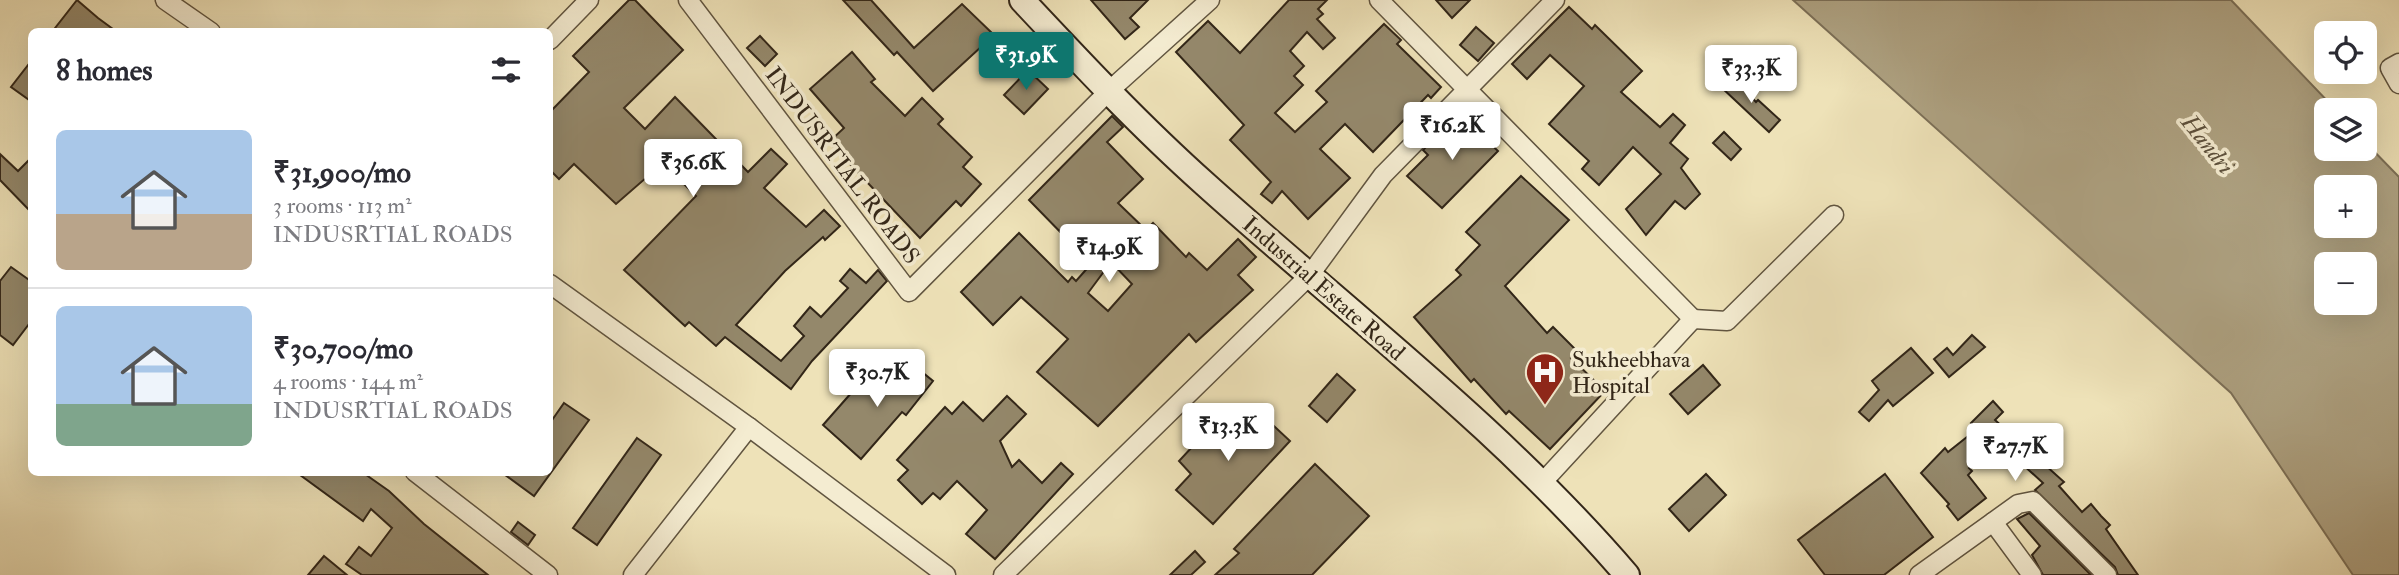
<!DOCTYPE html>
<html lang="en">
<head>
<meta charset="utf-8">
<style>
	:root { --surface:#fff; --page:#f2f2f3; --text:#2b2b33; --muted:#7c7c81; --line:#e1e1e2; --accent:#0f766e }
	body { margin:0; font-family:"IM FELL Double Pica",serif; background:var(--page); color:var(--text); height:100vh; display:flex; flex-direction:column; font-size:26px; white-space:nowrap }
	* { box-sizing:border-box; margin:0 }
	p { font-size:23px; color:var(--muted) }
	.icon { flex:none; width:38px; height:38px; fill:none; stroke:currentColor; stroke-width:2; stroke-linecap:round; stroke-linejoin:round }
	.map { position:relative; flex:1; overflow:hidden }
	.panel { position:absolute; left:28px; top:28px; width:525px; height:448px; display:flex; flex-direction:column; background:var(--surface); border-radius:10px; box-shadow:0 7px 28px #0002 }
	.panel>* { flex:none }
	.controls { position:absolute; left:2314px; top:21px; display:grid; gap:14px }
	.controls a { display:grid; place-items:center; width:63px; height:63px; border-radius:10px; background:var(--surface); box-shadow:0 7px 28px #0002; font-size:35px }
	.price { position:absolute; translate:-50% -60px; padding:0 16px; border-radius:7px; background:#fff; color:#222; font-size:23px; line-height:46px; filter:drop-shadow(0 2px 4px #0008) }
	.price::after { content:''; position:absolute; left:50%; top:42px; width:21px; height:16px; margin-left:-10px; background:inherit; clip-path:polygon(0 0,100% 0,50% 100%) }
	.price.active { background:var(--accent); color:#fff }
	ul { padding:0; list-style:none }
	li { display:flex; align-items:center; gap:21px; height:175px; padding:0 28px }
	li+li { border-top:2px solid var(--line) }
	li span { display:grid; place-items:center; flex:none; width:196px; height:140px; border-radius:10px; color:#555 }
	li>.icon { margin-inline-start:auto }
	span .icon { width:84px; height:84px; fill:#fffc; stroke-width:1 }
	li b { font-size:30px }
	h2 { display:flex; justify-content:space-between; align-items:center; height:84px; padding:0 28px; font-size:30px }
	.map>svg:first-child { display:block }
	.water { fill:#aea282; stroke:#7c7058; stroke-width:2; fill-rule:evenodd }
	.building { fill:#94886b; stroke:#322618; stroke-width:2; fill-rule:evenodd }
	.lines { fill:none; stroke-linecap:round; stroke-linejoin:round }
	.street-casing { stroke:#615540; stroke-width:21 }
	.secondary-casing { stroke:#322618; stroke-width:28 }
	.street { stroke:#f4ecd1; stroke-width:18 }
	.secondary { stroke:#f4ecd1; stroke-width:24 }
	.labels { text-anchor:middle; stroke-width:7; stroke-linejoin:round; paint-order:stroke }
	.street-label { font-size:23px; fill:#322618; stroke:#f4ecd1 }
	.poi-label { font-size:23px; fill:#322618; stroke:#f4ecd1; text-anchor:start }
	.water-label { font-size:24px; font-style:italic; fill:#5d513d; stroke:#f4ecd1 }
</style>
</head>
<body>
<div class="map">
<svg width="2399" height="575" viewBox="0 0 2399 575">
	<rect width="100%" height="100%" fill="#eee2b8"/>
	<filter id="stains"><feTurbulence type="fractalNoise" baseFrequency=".00286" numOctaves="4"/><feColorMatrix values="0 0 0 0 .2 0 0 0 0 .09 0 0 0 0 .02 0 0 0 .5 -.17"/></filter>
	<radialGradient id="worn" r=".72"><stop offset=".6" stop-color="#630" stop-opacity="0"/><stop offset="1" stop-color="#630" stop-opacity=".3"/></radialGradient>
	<!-- water -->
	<path class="water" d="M1793,0H2231L2336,110H2326V149H2364V141L2399,177V575H2353L2231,393ZM2326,187H2364V226H2326ZM2326,264H2364V303H2326Z"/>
	<!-- building -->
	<g class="building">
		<polygon points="77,0 98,18 117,32 52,32"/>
		<polygon points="629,0 635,0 683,50 624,108 645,129 675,97 748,172 771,149 787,164 764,188 806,227 824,210 840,226 825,240 823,237 785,271 736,325 781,361 804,336 794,326 810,307 821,317 848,288 840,281 850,269 866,283 878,270 887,281 812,361 791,389 725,337 716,346 689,322 685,326 624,270 696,196 663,163 616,204 574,164 559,179 550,170 550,112 589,72 573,56"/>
		<polygon points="843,0 871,0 914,48 962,4 994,35 933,91 897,52 894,55"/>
		<polygon points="1091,0 1148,0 1130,18 1139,27 1125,39"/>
		<polygon points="1289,0 1327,0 1318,9 1323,14 1317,19 1335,38 1323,49 1307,32 1290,51 1304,66 1294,76 1303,85 1275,113 1295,132 1327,102 1316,91 1384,24 1401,40 1397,44 1441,87 1431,98 1428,95 1373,152 1345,124 1320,149 1350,178 1308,219 1282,191 1272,203 1261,194 1271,182 1230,140 1244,125 1176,52 1208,21 1240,53"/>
		<polygon points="1436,0 1470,0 1452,18"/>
		<polygon points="1569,7 1592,29 1595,25 1642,71 1621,92 1660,127 1673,114 1685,125 1670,143 1688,159 1681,168 1700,194 1685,209 1675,201 1646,235 1626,209 1661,174 1633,147 1599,185 1582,169 1589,161 1549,124 1584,86 1550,55 1527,79 1512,64"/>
		<polygon points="1476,27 1494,43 1478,61 1460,45"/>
		<polygon points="760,36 777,54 765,66 747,48"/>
		<polygon points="852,52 875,79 871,82 905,116 922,98 943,119 938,124 972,157 963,167 981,184 961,206 956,201 920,238 829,142 844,128 810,89"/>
		<polygon points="32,60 32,102 11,87"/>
		<polygon points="1028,70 1048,89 1024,114 1004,95"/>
		<polygon points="1732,77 1756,102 1758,100 1780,120 1769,132 1721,87"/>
		<polygon points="1468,115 1481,129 1478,132 1498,151 1442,208 1407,176 1428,155 1423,150 1438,135 1443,140"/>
		<path d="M1112,116L1123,127L1107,142L1143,179L1118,203L1146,230L1153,223L1186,257L1189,253L1207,270L1238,239L1256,257L1238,275L1253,290L1196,342L1189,334L1098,426L1037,372L1068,339L1021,297L993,325L961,292L1019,233L1068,282L1072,277L1076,281L1099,255L1082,237L1073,245L1029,200ZM1111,262L1132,284L1108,311L1088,293Z"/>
		<polygon points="1724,132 1741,149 1731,160 1713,143"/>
		<polygon points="0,154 18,171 32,157 32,213 0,180"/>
		<polygon points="1521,176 1569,220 1505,286 1547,333 1553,327 1577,351 1571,358 1605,391 1550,449 1509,411 1506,414 1474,379 1471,382 1414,317 1461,275 1456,270 1480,245 1466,232"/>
		<polygon points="11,267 32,282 32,320 13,345 0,335 0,281"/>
		<polygon points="1972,335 1985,347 1949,377 1934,359 1947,348 1953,355"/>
		<polygon points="1911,348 1933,373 1893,406 1888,400 1869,421 1859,412 1879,390 1872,381"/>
		<polygon points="906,359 933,381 906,415 902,412 861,459 823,425 860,383 876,396"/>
		<polygon points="1703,365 1720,385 1688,414 1670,394"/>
		<polygon points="1337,374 1355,390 1327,422 1309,406"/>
		<polygon points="1007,396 1026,414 1000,441 1012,467 1019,460 1042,483 1061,463 1073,474 995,559 966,534 987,510 957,481 940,499 933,493 922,504 898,480 908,470 897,460 945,407 952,414 963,402 983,421"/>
		<polygon points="1993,401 2003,412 1995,420 2064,482 2059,486 2082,512 2091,504 2101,516 2110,525 2106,529 2138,575 2118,575 2115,567 2035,490 2043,483 2009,452 2000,462 1989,451 1969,468 1972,471 1968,475 1986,498 1958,520 1947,506 1949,504 1921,473 1945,448 1948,452 1977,429 1971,423"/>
		<polygon points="564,403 589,420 534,496 501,472 550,472 550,423"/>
		<polygon points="1250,412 1259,420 1263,416 1290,441 1213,524 1176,490 1191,474 1179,461 1221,416 1234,428"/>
		<polygon points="637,438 661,455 597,545 573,528"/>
		<polygon points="1315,464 1369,516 1312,575 1215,575 1239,553 1234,549"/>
		<polygon points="296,472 362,472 389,491 424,524 488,575 362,575 346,564 359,547 371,556 392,528 371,509 363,521"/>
		<polygon points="1706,474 1726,495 1689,531 1669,509"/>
		<polygon points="1885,474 1933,537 1884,575 1825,575 1798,540"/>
		<polygon points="2029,513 2091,575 2043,575 2032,555 2040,546 2017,519"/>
		<polygon points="518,522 535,535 528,545 511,532"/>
		<polygon points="1195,551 1205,562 1191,575 1170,575"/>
		<polygon points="324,556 347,575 308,575"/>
	</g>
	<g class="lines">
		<!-- street casing -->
		<g class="street-casing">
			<g id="street">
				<polyline points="165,0 211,32"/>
				<polyline points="688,0 909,292 1109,91 1210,0"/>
				<polyline points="1379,0 1693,319 1541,484"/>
				<polyline points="550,40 589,0"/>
				<polyline points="2399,63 2390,68 2399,84"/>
				<polyline points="550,284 749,427 633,575"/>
				<polyline points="1693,319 1727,321 1834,215"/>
				<polyline points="749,427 946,575"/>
				<polyline points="415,472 548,575"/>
				<polyline points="1993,522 2018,504 2033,501 2107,575"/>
				<polyline points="1003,575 1309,276 1383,175 1555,0"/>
				<polyline points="1919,575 1993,522 2032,575"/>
			</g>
		</g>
		<!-- secondary casing -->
		<g class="secondary-casing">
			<path id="secondary" d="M1022,0C1081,63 1140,126 1205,184C1347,312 1502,429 1627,575"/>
		</g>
		<!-- street -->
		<use href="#street" class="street"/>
		<!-- secondary -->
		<use href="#secondary" class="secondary"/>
	</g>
	<!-- icons -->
	<defs>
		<g id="hospital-pin" transform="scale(2.0125)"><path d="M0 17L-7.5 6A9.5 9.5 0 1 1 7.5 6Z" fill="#8f2418" stroke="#f4ecd1"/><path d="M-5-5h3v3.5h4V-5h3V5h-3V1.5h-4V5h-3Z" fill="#fff"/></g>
	</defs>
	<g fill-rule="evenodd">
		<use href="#hospital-pin" x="1545" y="372"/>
	</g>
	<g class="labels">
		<!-- street labels -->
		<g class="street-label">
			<text transform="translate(843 165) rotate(53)" y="8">INDUSRTIAL ROADS</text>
			<text transform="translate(1324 288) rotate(41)" y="8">Industrial Estate Road</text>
		</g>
		<!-- poi labels -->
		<g class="poi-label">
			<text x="1572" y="367">Sukheebhava<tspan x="1572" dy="26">Hospital</tspan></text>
		</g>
		<!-- water labels -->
		<g class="water-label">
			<text transform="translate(2208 144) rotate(51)" y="8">Handri</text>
		</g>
	</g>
	<rect width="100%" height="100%" filter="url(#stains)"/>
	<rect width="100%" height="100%" fill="url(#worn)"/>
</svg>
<div class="controls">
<a><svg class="icon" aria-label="locate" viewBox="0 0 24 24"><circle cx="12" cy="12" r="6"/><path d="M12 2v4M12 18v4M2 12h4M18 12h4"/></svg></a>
<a><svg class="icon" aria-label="layers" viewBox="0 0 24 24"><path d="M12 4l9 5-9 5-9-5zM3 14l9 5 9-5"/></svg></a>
<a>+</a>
<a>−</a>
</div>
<b class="price active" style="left:1026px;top:92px">₹31.9K</b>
<b class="price" style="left:1751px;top:105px">₹33.3K</b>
<b class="price" style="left:1452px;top:162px">₹16.2K</b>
<b class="price" style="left:693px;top:199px">₹36.6K</b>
<b class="price" style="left:1109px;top:284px">₹14.9K</b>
<b class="price" style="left:877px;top:409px">₹30.7K</b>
<b class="price" style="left:1228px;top:463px">₹13.3K</b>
<b class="price" style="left:2015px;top:483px">₹27.7K</b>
<section class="panel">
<h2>8 homes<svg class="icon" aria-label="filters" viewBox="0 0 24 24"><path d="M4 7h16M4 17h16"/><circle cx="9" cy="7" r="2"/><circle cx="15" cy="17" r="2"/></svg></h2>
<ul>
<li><span style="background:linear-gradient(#a9c7e8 60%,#b9a48a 0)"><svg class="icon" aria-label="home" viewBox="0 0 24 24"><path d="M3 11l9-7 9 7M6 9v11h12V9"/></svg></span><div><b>₹31,900/mo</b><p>3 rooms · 113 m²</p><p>INDUSRTIAL ROADS</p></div></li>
<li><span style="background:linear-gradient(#a9c7e8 70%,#7fa58c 0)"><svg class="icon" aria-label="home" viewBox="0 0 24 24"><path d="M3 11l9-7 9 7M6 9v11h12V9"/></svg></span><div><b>₹30,700/mo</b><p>4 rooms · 144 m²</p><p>INDUSRTIAL ROADS</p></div></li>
</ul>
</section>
</div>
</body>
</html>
